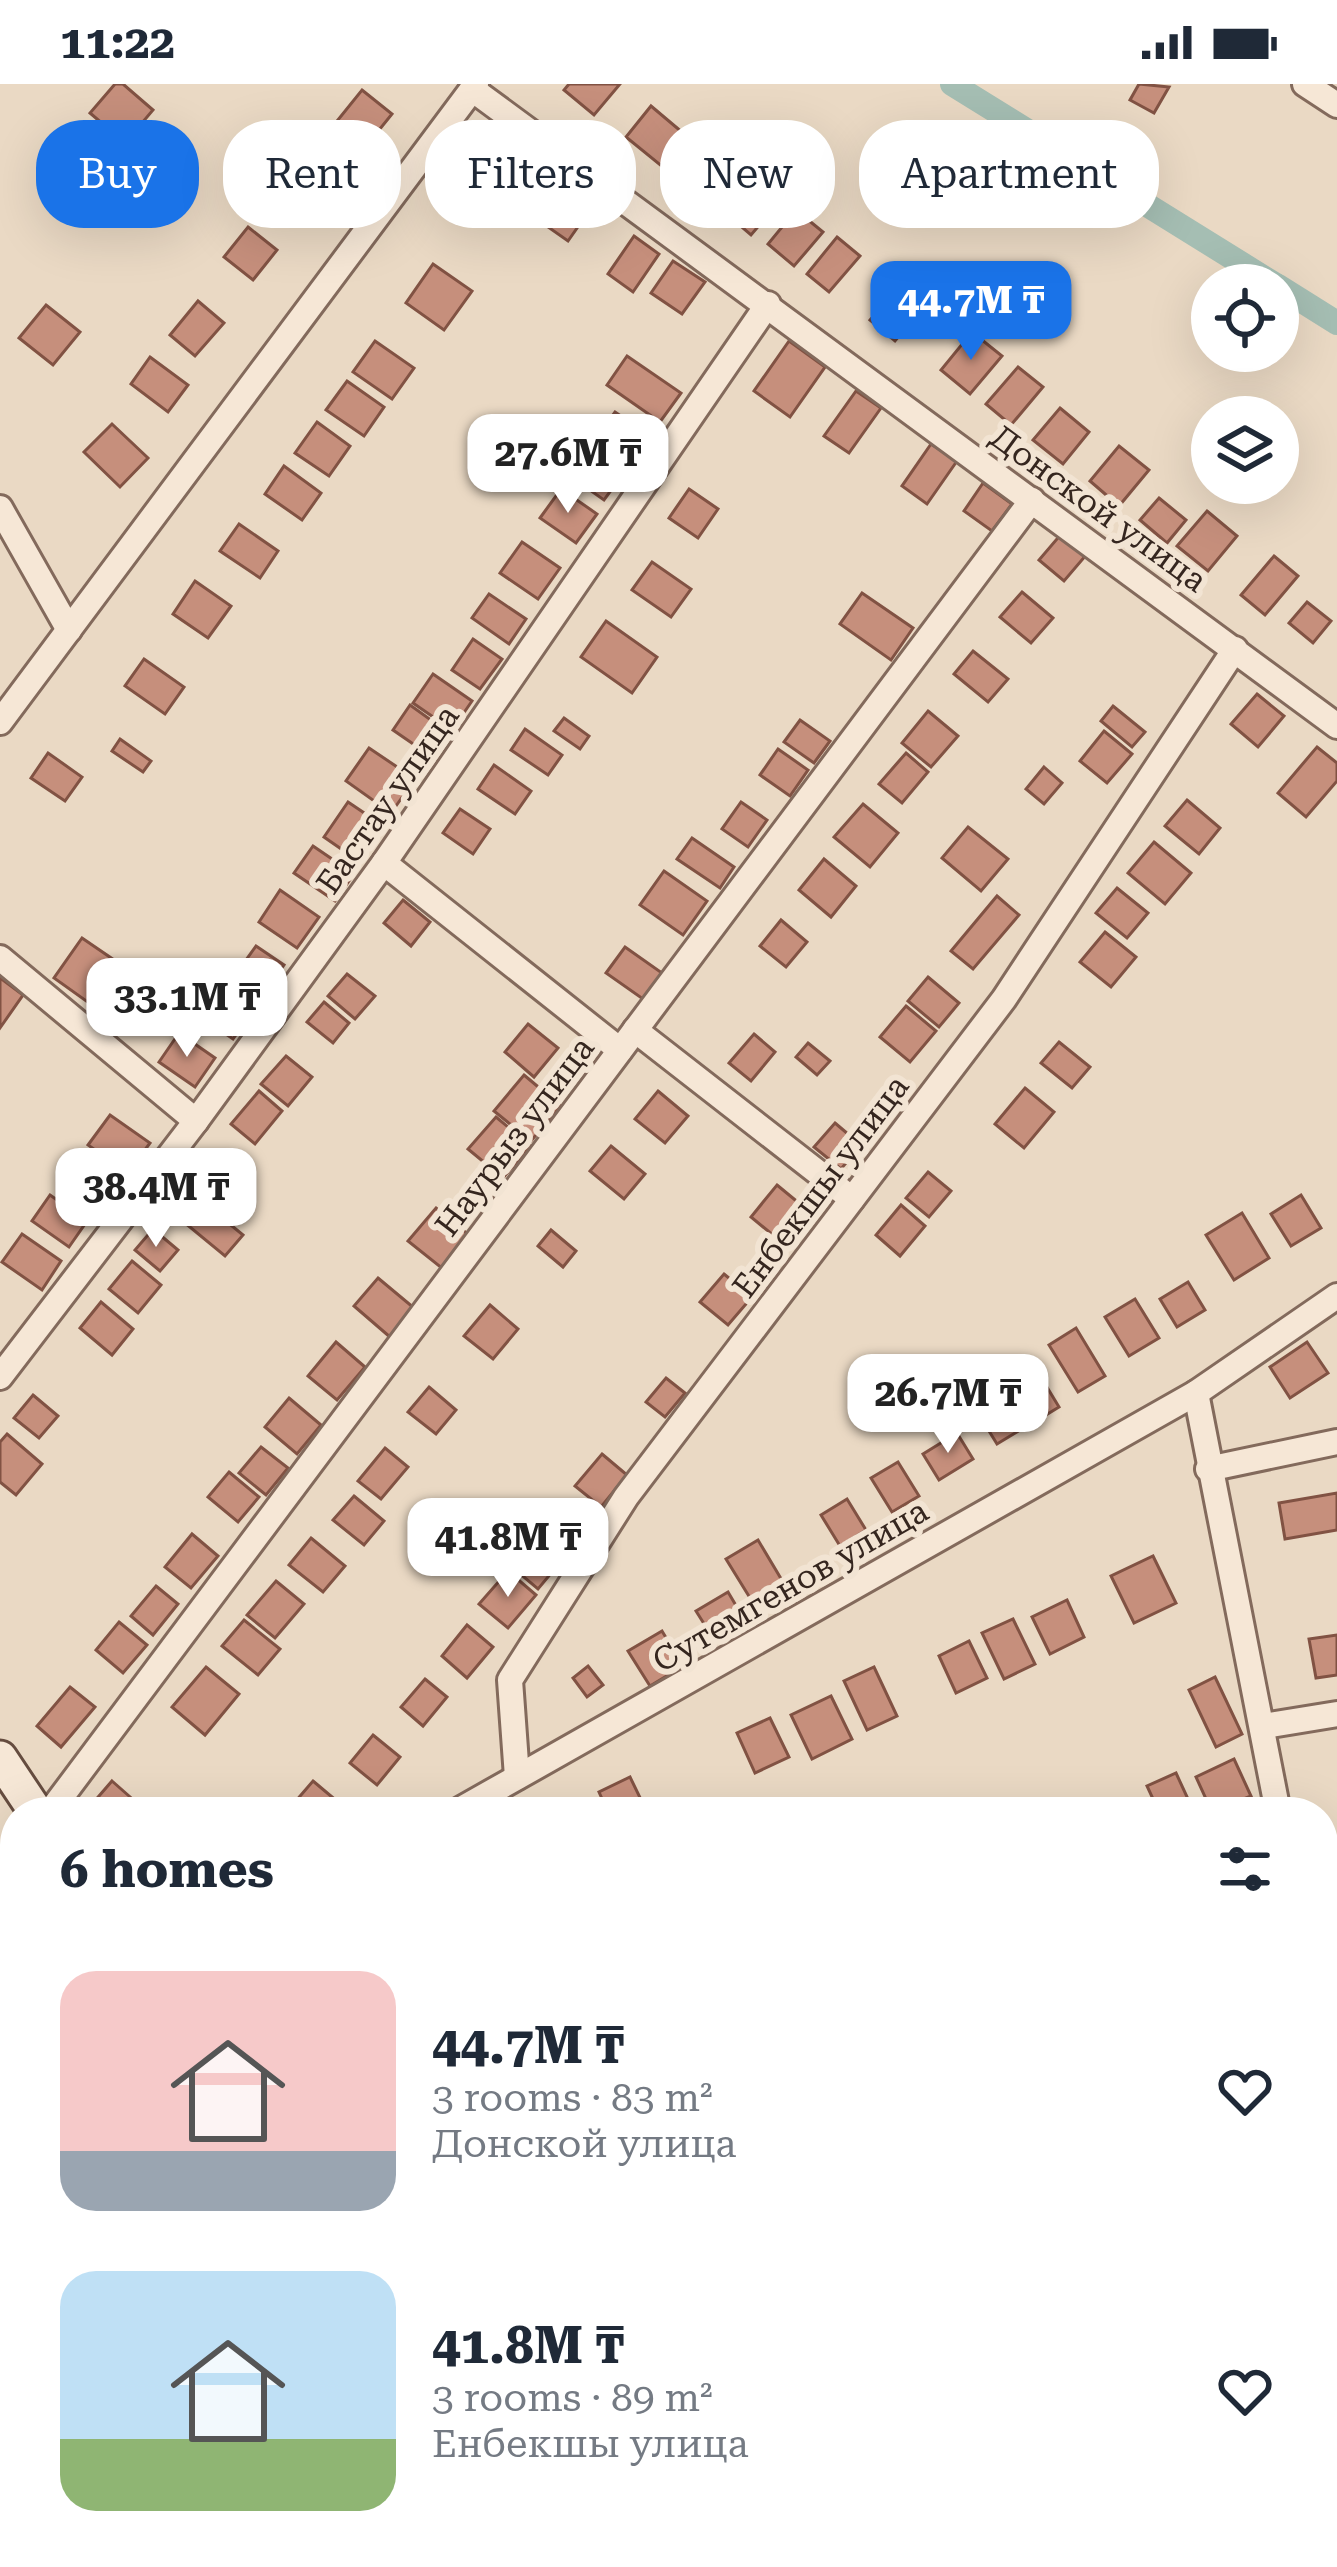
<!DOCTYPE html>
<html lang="en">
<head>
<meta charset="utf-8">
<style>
	:root { --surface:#fff; --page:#f2f2f3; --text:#1f2937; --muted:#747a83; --accent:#1a73e8 }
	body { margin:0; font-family:"Roboto Serif",serif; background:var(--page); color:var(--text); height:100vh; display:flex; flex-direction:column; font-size:45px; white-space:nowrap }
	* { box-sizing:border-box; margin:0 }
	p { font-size:39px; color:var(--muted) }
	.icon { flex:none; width:66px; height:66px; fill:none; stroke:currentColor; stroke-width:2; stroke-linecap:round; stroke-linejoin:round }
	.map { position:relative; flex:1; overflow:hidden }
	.details { position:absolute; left:0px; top:1713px; width:1338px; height:771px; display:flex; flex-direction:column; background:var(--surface); border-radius:48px 48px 0 0; box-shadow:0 12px 48px #0002 }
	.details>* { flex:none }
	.hud { position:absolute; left:36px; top:36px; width:1266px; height:108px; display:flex; gap:24px }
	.controls { position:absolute; left:1191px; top:180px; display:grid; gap:24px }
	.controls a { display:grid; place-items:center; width:108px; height:108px; border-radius:50%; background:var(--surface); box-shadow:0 12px 48px #0002; font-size:60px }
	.price { position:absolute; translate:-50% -102px; padding:0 27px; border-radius:24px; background:#fff; color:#222; font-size:39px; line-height:78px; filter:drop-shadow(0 3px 6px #0008) }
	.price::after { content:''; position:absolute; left:50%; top:72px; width:36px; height:27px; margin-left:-18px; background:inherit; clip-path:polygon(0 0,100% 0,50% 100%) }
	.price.current { background:var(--accent); color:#fff }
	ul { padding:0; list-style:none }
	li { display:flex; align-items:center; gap:36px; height:300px; padding:0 60px }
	li span { display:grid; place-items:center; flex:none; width:336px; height:240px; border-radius:36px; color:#555 }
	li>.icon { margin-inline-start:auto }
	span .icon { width:144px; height:144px; fill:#fffc; stroke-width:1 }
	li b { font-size:51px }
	h2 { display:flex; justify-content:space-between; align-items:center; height:144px; padding:0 60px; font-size:51px }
	.chip { padding:0 42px; border-radius:48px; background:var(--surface); box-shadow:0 12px 48px #0002; font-size:42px; line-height:108px }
	.chip.current { background:var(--accent); color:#fff }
	.status { display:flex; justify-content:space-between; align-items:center; height:84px; padding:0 60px; background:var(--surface); direction:ltr }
	.status svg { height:33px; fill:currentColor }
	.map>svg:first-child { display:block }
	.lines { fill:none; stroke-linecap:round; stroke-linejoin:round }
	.canal { stroke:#a5beb3; stroke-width:24 }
	.building { fill:#c68f7c; stroke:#815243; stroke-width:3 }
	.street-casing { stroke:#836a5c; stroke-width:30 }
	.secondary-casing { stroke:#654c3f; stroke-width:39 }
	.street { stroke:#f6e7d6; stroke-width:24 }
	.secondary { stroke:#f6e7d6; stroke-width:33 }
	.labels { text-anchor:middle; stroke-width:12; stroke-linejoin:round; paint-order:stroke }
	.street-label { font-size:33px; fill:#35261f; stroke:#f2e4d3 }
</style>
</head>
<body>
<div class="status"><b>11:22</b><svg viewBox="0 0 49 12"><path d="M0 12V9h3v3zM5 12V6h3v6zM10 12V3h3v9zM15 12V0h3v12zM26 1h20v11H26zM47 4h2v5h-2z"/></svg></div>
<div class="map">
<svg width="1337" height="2483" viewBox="0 0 1337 2483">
	<rect width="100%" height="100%" fill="#ead9c4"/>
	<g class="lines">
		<!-- canal -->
		<g class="canal">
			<polyline points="952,0 1276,201"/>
			<polyline points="1278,202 1337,239"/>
		</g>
	</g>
	<!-- building -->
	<g class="building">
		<polygon points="115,0 123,0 153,26 125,59 90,29"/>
		<polygon points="569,0 620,0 594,31 564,6"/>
		<polygon points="1139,0 1169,3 1154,29 1130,16"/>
		<polygon points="362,6 392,30 363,66 333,42"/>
		<polygon points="651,22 689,54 664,84 626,53"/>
		<polygon points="703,59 733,84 706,115 677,91"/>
		<polygon points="517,75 548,97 523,133 492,111"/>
		<polygon points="306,78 334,99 310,129 283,108"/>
		<polygon points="756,99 779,118 751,151 729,132"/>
		<polygon points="561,103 591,124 568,157 538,136"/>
		<polygon points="796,126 823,148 794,182 768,160"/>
		<polygon points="248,143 277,166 253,196 224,173"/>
		<polygon points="634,152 659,170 633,208 608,190"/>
		<polygon points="837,153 860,172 829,208 807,190"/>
		<polygon points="673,177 705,198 682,230 651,209"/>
		<polygon points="433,180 472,207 444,246 406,219"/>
		<polygon points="899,201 924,222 895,257 870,236"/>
		<polygon points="198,217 224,239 195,272 170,251"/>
		<polygon points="46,221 80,248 53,281 19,254"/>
		<polygon points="972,248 1002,272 970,310 941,286"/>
		<polygon points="375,257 414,284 392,315 353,288"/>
		<polygon points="789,257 825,283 790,333 754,307"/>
		<polygon points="627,272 681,309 660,338 607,301"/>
		<polygon points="150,273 188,301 168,328 131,300"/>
		<polygon points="1018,283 1043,303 1011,341 986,320"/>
		<polygon points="347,297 384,323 364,352 326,326"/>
		<polygon points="856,307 881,324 849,369 824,352"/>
		<polygon points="1060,324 1089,348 1063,380 1033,356"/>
		<polygon points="615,328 653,354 634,380 596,354"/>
		<polygon points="317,338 350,362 329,392 295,369"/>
		<polygon points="112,340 148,374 120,403 84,368"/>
		<polygon points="931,360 957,377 927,420 902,402"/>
		<polygon points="1119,362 1149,386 1119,422 1090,397"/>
		<polygon points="585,364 623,390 604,416 567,390"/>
		<polygon points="284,382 321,409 302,436 265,410"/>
		<polygon points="983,399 1012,420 992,447 964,427"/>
		<polygon points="561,405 597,430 576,459 540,434"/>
		<polygon points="689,405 718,425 698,454 669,434"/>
		<polygon points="1159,414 1186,436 1167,459 1140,436"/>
		<polygon points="1207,427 1237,452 1208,487 1177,462"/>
		<polygon points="239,440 278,467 260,494 220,467"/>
		<polygon points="1062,449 1087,470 1064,497 1039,476"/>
		<polygon points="522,458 560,484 538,515 500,489"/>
		<polygon points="1274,472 1298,492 1265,531 1241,511"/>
		<polygon points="652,478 691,505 671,533 632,506"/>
		<polygon points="195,497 231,522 208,554 173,530"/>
		<polygon points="1022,508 1053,534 1031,559 1000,533"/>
		<polygon points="862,509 913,544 891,576 840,540"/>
		<polygon points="489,510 526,535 509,560 472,534"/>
		<polygon points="1307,518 1331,537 1313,559 1289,539"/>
		<polygon points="606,537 657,573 632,609 581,573"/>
		<polygon points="473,555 502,575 480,605 452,586"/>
		<polygon points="973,567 1008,595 988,618 954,590"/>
		<polygon points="144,575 184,603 165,630 125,602"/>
		<polygon points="433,590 472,617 452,646 413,619"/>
		<polygon points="1257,610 1284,632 1258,663 1231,640"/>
		<polygon points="410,621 449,649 432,673 393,646"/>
		<polygon points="1113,622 1145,648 1132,663 1101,637"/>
		<polygon points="928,627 958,652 931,683 902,659"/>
		<polygon points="564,634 589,652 580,665 554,647"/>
		<polygon points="800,636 830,657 814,679 784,658"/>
		<polygon points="525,645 562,671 548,691 511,666"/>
		<polygon points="1104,647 1132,670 1107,699 1080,677"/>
		<polygon points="120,655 151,677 143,688 112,667"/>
		<polygon points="1317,663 1337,679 1337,697 1306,733 1278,709"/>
		<polygon points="369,664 415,695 391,729 346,697"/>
		<polygon points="778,665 808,686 790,712 760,691"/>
		<polygon points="48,669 82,693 65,717 31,694"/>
		<polygon points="906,669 928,688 902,719 879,700"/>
		<polygon points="494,681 531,707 515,730 478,705"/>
		<polygon points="1044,683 1062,699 1044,720 1026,705"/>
		<polygon points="1187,716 1220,744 1199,770 1165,742"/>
		<polygon points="348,718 382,741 357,776 324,753"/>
		<polygon points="741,718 767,736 748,763 722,745"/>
		<polygon points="863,720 898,749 870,783 834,753"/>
		<polygon points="460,725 490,745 473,770 443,749"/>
		<polygon points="968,743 1008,775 981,807 942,774"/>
		<polygon points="692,754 734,783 720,804 677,775"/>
		<polygon points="1154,758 1191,789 1165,820 1128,789"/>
		<polygon points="313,762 354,790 335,817 294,789"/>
		<polygon points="824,775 856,802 831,833 799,806"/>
		<polygon points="664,787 707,817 683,851 640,821"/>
		<polygon points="1117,804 1148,829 1127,854 1096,829"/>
		<polygon points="280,806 319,833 297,864 259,838"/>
		<polygon points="997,812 1019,831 973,885 951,867"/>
		<polygon points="403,816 430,838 411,862 384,839"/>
		<polygon points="781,836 807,858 786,883 760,862"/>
		<polygon points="1105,848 1136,873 1111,903 1080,878"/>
		<polygon points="82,854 117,878 89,919 54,894"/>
		<polygon points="256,862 284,881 264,910 236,890"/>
		<polygon points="625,863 662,889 643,915 606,889"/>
		<polygon points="347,890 375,912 355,935 328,912"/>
		<polygon points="928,893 959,919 939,943 908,917"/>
		<polygon points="0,894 23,911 0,944"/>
		<polygon points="215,899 254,926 233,955 194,928"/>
		<polygon points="324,918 349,939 333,959 307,938"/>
		<polygon points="906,922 936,947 910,978 880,953"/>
		<polygon points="528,940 558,964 534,993 505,968"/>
		<polygon points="179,949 215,974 195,1003 159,978"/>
		<polygon points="754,950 775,968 751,997 729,979"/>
		<polygon points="1059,958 1090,983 1072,1004 1041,979"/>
		<polygon points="808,959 830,977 817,991 796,973"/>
		<polygon points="286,972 312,993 288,1022 261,1000"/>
		<polygon points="524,991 561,1022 531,1057 494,1027"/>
		<polygon points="1025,1004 1054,1028 1024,1064 995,1040"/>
		<polygon points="259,1007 282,1027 255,1060 231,1040"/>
		<polygon points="658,1007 688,1032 665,1059 635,1035"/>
		<polygon points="110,1031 150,1059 128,1089 88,1061"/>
		<polygon points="496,1033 531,1062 503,1094 468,1065"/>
		<polygon points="835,1039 861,1061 841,1085 814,1063"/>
		<polygon points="611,1062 645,1090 624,1115 590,1087"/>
		<polygon points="212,1067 241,1091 221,1116 191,1091"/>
		<polygon points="86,1075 118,1097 95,1130 63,1107"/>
		<polygon points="928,1088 951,1107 929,1133 906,1114"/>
		<polygon points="777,1101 811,1129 785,1161 751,1133"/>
		<polygon points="186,1104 243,1151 225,1172 168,1125"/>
		<polygon points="50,1111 87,1137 69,1163 32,1137"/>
		<polygon points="1301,1111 1321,1144 1291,1162 1271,1130"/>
		<polygon points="901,1121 925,1142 900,1172 876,1151"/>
		<polygon points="436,1124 470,1152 443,1185 408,1157"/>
		<polygon points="1242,1129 1269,1174 1234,1196 1206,1151"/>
		<polygon points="153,1145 178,1166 160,1187 135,1166"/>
		<polygon points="551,1146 576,1167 563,1183 538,1162"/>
		<polygon points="22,1150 61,1177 42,1206 2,1178"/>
		<polygon points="132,1177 161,1201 138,1229 109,1205"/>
		<polygon points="724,1190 752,1213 728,1241 700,1218"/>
		<polygon points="378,1194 414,1224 390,1253 354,1222"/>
		<polygon points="1188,1198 1205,1226 1177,1243 1160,1215"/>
		<polygon points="1135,1215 1159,1254 1129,1272 1105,1233"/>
		<polygon points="101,1218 133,1245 112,1271 80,1244"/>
		<polygon points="490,1221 518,1245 493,1275 464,1252"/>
		<polygon points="1076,1244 1105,1292 1078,1308 1049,1261"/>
		<polygon points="336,1258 365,1283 337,1316 308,1292"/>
		<polygon points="1307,1258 1328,1289 1290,1314 1270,1283"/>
		<polygon points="1036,1285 1059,1323 1033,1339 1010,1301"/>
		<polygon points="666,1294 685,1309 665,1333 646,1318"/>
		<polygon points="429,1303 456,1326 436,1350 408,1328"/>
		<polygon points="1001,1304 1025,1343 997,1360 973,1321"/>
		<polygon points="33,1311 58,1332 39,1354 14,1334"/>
		<polygon points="289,1314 321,1341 297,1370 265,1343"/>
		<polygon points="957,1349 973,1375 939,1396 923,1370"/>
		<polygon points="7,1350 42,1380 16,1411 0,1398 0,1358"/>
		<polygon points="261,1363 288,1384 266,1411 239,1389"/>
		<polygon points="385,1364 408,1383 381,1415 358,1397"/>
		<polygon points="602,1370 627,1391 601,1423 575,1402"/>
		<polygon points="898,1378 919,1412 892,1428 871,1394"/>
		<polygon points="229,1388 259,1413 238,1438 208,1413"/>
		<polygon points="1337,1409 1337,1446 1285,1455 1279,1419"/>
		<polygon points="354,1412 384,1437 364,1461 333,1436"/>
		<polygon points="847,1415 866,1446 840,1462 821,1431"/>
		<polygon points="192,1450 218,1472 191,1504 165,1483"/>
		<polygon points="311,1454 345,1482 323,1508 289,1481"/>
		<polygon points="758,1456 786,1503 755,1522 726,1475"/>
		<polygon points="532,1459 558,1481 538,1505 512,1483"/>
		<polygon points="1153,1472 1176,1519 1134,1539 1111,1492"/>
		<polygon points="508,1487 536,1511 508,1544 479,1520"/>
		<polygon points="276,1497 304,1520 275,1554 247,1531"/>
		<polygon points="156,1502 178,1520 153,1551 131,1532"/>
		<polygon points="728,1508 744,1535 713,1554 696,1527"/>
		<polygon points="1067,1516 1084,1553 1050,1570 1032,1533"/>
		<polygon points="1013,1535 1035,1580 1004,1595 982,1549"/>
		<polygon points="244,1536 280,1565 258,1591 222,1562"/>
		<polygon points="119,1538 147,1561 123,1589 96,1566"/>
		<polygon points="467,1541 493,1563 467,1594 442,1572"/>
		<polygon points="662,1547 683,1582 650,1602 628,1567"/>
		<polygon points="1337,1551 1337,1591 1316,1594 1309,1555"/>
		<polygon points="969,1557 987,1594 956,1609 939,1572"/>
		<polygon points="588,1582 603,1601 587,1613 573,1594"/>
		<polygon points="206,1583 239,1610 205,1651 172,1623"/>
		<polygon points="874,1583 897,1632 867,1646 844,1597"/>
		<polygon points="1215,1593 1242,1650 1216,1663 1189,1606"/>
		<polygon points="425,1595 447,1613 423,1642 401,1623"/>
		<polygon points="70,1603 95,1623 61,1663 37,1642"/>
		<polygon points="831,1612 852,1655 812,1675 791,1631"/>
		<polygon points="770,1634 789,1673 755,1689 737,1649"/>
		<polygon points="373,1651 400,1673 377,1701 350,1679"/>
		<polygon points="1234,1675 1251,1712 1212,1728 1196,1693"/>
		<polygon points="1176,1689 1194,1728 1159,1728 1147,1702"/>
		<polygon points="630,1693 647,1728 608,1728 599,1708"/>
		<polygon points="112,1697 146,1727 145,1728 86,1727"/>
		<polygon points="313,1697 350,1728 289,1725"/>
		<polygon points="1337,2427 1337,2483 1335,2483 1323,2462 1323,2435"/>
		<polygon points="341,2469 387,2469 388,2472 359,2483 304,2483"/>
	</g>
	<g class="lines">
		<!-- street casing -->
		<g class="street-casing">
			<g id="street">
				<polyline points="1305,0 1337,21"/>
				<polyline points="472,5 1337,642"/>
				<polyline points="0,424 69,546"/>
				<polyline points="0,638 476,0"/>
				<polyline points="384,779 620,966"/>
				<polyline points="0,874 196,1037"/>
				<polyline points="635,946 852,1115"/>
				<polyline points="0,1293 196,1037 384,779 768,220"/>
				<polyline points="1196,1309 1278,1728"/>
				<polyline points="1208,1385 1337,1358"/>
				<polyline points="1264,1642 1337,1630"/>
				<polyline points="517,1693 510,1596 626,1413 1004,915 1235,565"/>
				<polyline points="50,1728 1032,416"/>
				<polyline points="456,1728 1196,1309 1337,1212"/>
				<polyline points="0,1790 15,1772"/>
				<polyline points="1323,1983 1337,2065"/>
				<polyline points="1323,2133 1337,2127"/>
				<polyline points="0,2282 15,2294"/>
				<polyline points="1323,2385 1337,2376"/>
				<polyline points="224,2469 241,2483"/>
				<polyline points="1273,2469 1281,2483"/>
				<polyline points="1143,2483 1172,2469"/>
			</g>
		</g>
		<!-- secondary casing -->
		<g class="secondary-casing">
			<g id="secondary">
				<polyline points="0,1674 36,1728"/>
				<polyline points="1323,2228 1337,2246"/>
				<polyline points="472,2469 479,2483"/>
				<polyline points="503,2483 536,2469"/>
			</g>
		</g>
		<!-- street -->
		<use href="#street" class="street"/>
		<!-- secondary -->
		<use href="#secondary" class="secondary"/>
	</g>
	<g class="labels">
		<!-- street labels -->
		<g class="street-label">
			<text transform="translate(1099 424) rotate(36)" y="12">Донской улица</text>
			<text transform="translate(387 715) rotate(-55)" y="12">Бастау улица</text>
			<text transform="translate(514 1052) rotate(-53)" y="12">Наурыз улица</text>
			<text transform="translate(820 1102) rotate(-53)" y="12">Енбекшы улица</text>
			<text transform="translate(790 1501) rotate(-30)" y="12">Сутемгенов улица</text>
		</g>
	</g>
</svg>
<div class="controls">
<a><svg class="icon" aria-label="locate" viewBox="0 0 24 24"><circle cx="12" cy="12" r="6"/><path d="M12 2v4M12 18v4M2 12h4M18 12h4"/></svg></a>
<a><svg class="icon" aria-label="layers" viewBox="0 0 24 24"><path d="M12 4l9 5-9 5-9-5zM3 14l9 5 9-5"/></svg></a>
</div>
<b class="price current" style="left:971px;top:279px">44.7M ₸</b>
<b class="price" style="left:568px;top:432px">27.6M ₸</b>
<b class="price" style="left:187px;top:976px">33.1M ₸</b>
<b class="price" style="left:156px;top:1166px">38.4M ₸</b>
<b class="price" style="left:948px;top:1372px">26.7M ₸</b>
<b class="price" style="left:508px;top:1516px">41.8M ₸</b>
<div class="hud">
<a class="chip current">Buy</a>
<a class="chip">Rent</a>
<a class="chip">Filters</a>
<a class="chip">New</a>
<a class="chip">Apartment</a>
</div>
<section class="details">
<h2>6 homes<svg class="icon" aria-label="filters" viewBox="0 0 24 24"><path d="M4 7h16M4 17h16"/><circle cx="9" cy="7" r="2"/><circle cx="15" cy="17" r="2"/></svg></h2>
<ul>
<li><span style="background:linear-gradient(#f6c9c9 75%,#9aa5b1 0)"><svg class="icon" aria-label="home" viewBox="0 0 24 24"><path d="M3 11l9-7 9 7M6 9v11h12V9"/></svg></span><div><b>44.7M ₸</b><p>3 rooms · 83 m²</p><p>Донской улица</p></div><svg class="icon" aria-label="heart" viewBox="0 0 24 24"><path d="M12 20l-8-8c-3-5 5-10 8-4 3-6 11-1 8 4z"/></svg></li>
<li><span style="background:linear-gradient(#bfe0f5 70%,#8fb573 0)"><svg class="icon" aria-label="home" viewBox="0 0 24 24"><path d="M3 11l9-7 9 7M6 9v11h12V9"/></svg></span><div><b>41.8M ₸</b><p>3 rooms · 89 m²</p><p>Енбекшы улица</p></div><svg class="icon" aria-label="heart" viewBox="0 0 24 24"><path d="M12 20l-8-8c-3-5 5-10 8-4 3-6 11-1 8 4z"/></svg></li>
</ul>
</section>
</div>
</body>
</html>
